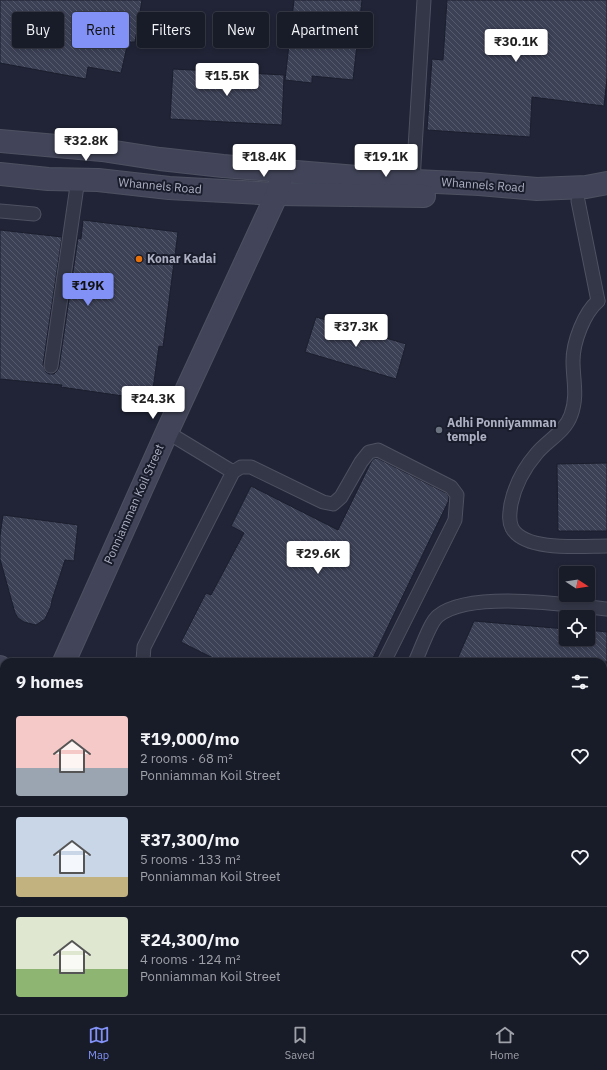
<!DOCTYPE html>
<html lang="en">
<head>
<meta charset="utf-8">
<style>
	:root { --surface:#181b28; --page:#252834; --text:#f1f3f6; --muted:#9fa1a8; --line:#363945; --accent:#8191f5 }
	body { margin:0; font-family:"IBM Plex Sans",sans-serif; background:var(--page); color:var(--text); height:100vh; display:flex; flex-direction:column; font-size:15px; white-space:nowrap }
	* { box-sizing:border-box; margin:0 }
	p { font-size:13px; color:var(--muted) }
	.icon { flex:none; width:22px; height:22px; fill:none; stroke:currentColor; stroke-width:2; stroke-linecap:round; stroke-linejoin:round }
	.map { position:relative; flex:1; overflow:hidden }
	.details { position:absolute; left:0px; top:658px; width:607px; height:356px; display:flex; flex-direction:column; background:var(--surface); border-radius:12px 12px 0 0; box-shadow:0 2px 6px #0003,0 0 0 1px var(--line) }
	.details>* { flex:none }
	.top-card { position:absolute; left:12px; top:12px; width:400px; height:36px; display:flex; gap:8px }
	.needle { width:26px; rotate:102deg }
	.fabs { position:absolute; left:559px; top:566px; display:grid; gap:8px }
	.fabs a { display:grid; place-items:center; width:36px; height:36px; border-radius:4px; background:var(--surface); box-shadow:0 2px 6px #0003,0 0 0 1px var(--line); font-size:20px }
	.price { position:absolute; translate:-50% -34px; padding:0 9px; border-radius:4px; background:#fff; color:#222; font-size:13px; line-height:26px; filter:drop-shadow(0 1px 2px #0008) }
	.price::after { content:''; position:absolute; left:50%; top:24px; width:12px; height:9px; margin-left:-6px; background:inherit; clip-path:polygon(0 0,100% 0,50% 100%) }
	.price.active { background:var(--accent); color:#111 }
	ul { padding:0; list-style:none }
	li { display:flex; align-items:center; gap:12px; height:100px; padding:0 16px }
	li+li { border-top:1px solid var(--line) }
	li span { display:grid; place-items:center; flex:none; width:112px; height:80px; border-radius:4px; color:#555 }
	li>.icon { margin-inline-start:auto }
	span .icon { width:48px; height:48px; fill:#fffc; stroke-width:1 }
	li b { font-size:17px }
	h2 { display:flex; justify-content:space-between; align-items:center; height:48px; padding:0 16px; font-size:17px }
	.pill { padding:0 14px; border-radius:4px; background:var(--surface); box-shadow:0 2px 6px #0003,0 0 0 1px var(--line); font-size:14px; line-height:36px }
	.pill.active { background:var(--accent); color:#111 }
	.menu { display:flex; justify-content:space-around; align-items:center; height:56px; border-top:1px solid var(--line); background:var(--surface); font-size:11px; color:var(--muted) }
	.menu a { display:grid; justify-items:center; gap:2px }
	.menu .active { color:var(--accent) }
	.map>svg:first-child { display:block }
	.park { fill:url(#park-dots) }
	.water { fill:url(#water-rules) }
	.building { fill:url(#building-back-hatch); stroke:#1b1e2d }
	.lines { fill:none; stroke-linecap:round; stroke-linejoin:round }
	.lane-casing { stroke:#4e5161; stroke-width:15 }
	.secondary-casing { stroke:#4e5161; stroke-width:24 }
	.lane { stroke:#333747; stroke-width:13 }
	.secondary { stroke:#424559; stroke-width:22 }
	.food-dot { fill:#e8710a; stroke:#191c2b; stroke-width:1.5 }
	.worship-dot { fill:#6b7280; stroke:#191c2b; stroke-width:1.5 }
	.labels { text-anchor:middle; stroke-width:4; stroke-linejoin:round; paint-order:stroke }
	.street-label { font-size:12px; fill:#aeb1c3; stroke:#191c2b }
	.poi-label { font-size:12px; font-weight:bold; fill:#aeb1c3; stroke:#191c2b; text-anchor:start }
</style>
</head>
<body>
<div class="map">
<svg width="607" height="1014" viewBox="0 0 607 1014">
	<defs>
		<pattern id="park-dots" width="8" height="8" patternUnits="userSpaceOnUse"><rect width="8" height="8" fill="#233138"/><path d="M2 2h.1M6 6h.1" fill="none" stroke="#404c53" stroke-width="1.8" stroke-linecap="round"/></pattern>
		<pattern id="water-rules" width="6" height="5" patternUnits="userSpaceOnUse"><rect width="6" height="5" fill="#32395b"/><path d="M0 2.5h6" fill="none" stroke="#4d5371"/></pattern>
		<pattern id="building-back-hatch" width="6" height="6" patternUnits="userSpaceOnUse"><rect width="6" height="6" fill="#3c4156"/><path d="M-1 5l2 2M0 0l6 6M5-1l2 2" fill="none" stroke="#565a6d"/></pattern>
	</defs>
	<rect width="100%" height="100%" fill="#202436"/>
	<!-- park -->
	<polygon class="park" points="271,1010 358,1010 389,1014 269,1014"/>
	<!-- water -->
	<polygon class="water" points="0,941 4,944 4,1010 128,1010 136,1014 0,1014"/>
	<!-- building -->
	<g class="building">
		<polygon points="0,0 142,0 135,42 128,42 121,73 88,67 86,79 0,63"/>
		<polygon points="294,0 362,0 353,80 312,76 312,83 285,80"/>
		<polygon points="447,0 607,0 607,78 604,106 532,97 530,137 427,130 432,59 443,60"/>
		<polygon points="173,69 284,75 282,125 170,119"/>
		<polygon points="83,220 178,232 163,347 159,346 152,396 131,393 130,397 61,387 62,385 0,379 0,230 62,237 43,365 46,372 49,374 54,374 57,371 59,367 78,238 81,239"/>
		<polygon points="316,317 406,344 396,379 305,352"/>
		<polygon points="377,458 446,493 449,497 448,502 371,662 221,662 181,642 206,593 211,595 244,533 231,526 251,486 338,530 371,462 373,459"/>
		<polygon points="607,463 607,531 558,531 557,464"/>
		<polygon points="3,515 78,525 74,561 65,560 52,600 51,606 45,619 36,625 24,622 18,618 15,613 0,559 0,536"/>
		<polygon points="474,621 566,629 566,639 588,639 588,630 607,632 607,662 456,662"/>
	</g>
	<g class="lines">
		<!-- lane casing -->
		<g class="lane-casing">
			<g id="lane">
				<polyline points="413,181 424,0"/>
				<polyline points="578,201 598,301"/>
				<polyline points="0,211 34,214"/>
				<path d="M598,301C584,313 573,342 573,361C573,380 578,396 571,415C565,432 548,440 537,453C524,468 515,485 511,504C510,512 508,520 512,528C525,552 583,546 607,546"/>
				<polyline points="51,366 78,179"/>
				<polyline points="167,432 233,472"/>
				<polyline points="144,662 143,660 144,647 233,472 241,467 251,467 323,502 333,504 341,497 361,462 369,452 378,450 451,487 457,495 455,520 384,662"/>
				<path d="M415,662C420,652 430,622 438,616C470,590 567,605 607,609"/>
				<polyline points="603,849 607,848"/>
			</g>
		</g>
		<!-- secondary casing -->
		<g class="secondary-casing">
			<g id="secondary">
				<polyline points="0,141 102,150 160,159 223,166 394,180 479,184 537,189 586,187 607,183"/>
				<polyline points="0,174 48,179 98,180 169,188 277,194 424,196"/>
				<polyline points="64,662 167,432 277,194 280,182"/>
				<polyline points="0,667 4,674"/>
				<polyline points="0,695 4,696"/>
				<polyline points="0,818 4,817"/>
				<polyline points="0,878 4,866"/>
				<polyline points="603,964 607,965"/>
				<polyline points="603,1009 607,1009"/>
			</g>
		</g>
		<!-- lane -->
		<use href="#lane" class="lane"/>
		<!-- secondary -->
		<use href="#secondary" class="secondary"/>
	</g>
	<!-- markers -->
	<circle class="food-dot" cx="139" cy="259" r="4"/>
	<circle class="worship-dot" cx="439" cy="430" r="4"/>
	<g class="labels">
		<!-- street labels -->
		<g class="street-label">
			<text transform="translate(483 185) rotate(4)" y="4">Whannels Road</text>
			<text transform="translate(160 186) rotate(5)" y="4">Whannels Road</text>
			<text transform="translate(134 504) rotate(-66)" y="4">Ponniamman Koil Street</text>
		</g>
		<!-- poi labels -->
		<g class="poi-label">
			<text x="147" y="263">Konar Kadai</text>
			<text x="447" y="427">Adhi Ponniyamman<tspan x="447" dy="14">temple</tspan></text>
		</g>
	</g>
</svg>
<div class="fabs">
<a><svg class="needle" viewBox="-14 -14 28 28"><path d="M0-13l5 13h-10z" fill="#e53935"/><path d="M0 13l5-13h-10z" fill="#9fa1a8"/></svg></a>
<a><svg class="icon" aria-label="locate" viewBox="0 0 24 24"><circle cx="12" cy="12" r="6"/><path d="M12 2v4M12 18v4M2 12h4M18 12h4"/></svg></a>
</div>
<b class="price" style="left:516px;top:63px">₹30.1K</b>
<b class="price" style="left:227px;top:97px">₹15.5K</b>
<b class="price" style="left:86px;top:162px">₹32.8K</b>
<b class="price" style="left:264px;top:178px">₹18.4K</b>
<b class="price" style="left:386px;top:178px">₹19.1K</b>
<b class="price active" style="left:88px;top:307px">₹19K</b>
<b class="price" style="left:356px;top:348px">₹37.3K</b>
<b class="price" style="left:153px;top:420px">₹24.3K</b>
<b class="price" style="left:318px;top:575px">₹29.6K</b>
<div class="top-card">
<a class="pill">Buy</a>
<a class="pill active">Rent</a>
<a class="pill">Filters</a>
<a class="pill">New</a>
<a class="pill">Apartment</a>
</div>
<section class="details">
<h2>9 homes<svg class="icon" aria-label="filters" viewBox="0 0 24 24"><path d="M4 7h16M4 17h16"/><circle cx="9" cy="7" r="2"/><circle cx="15" cy="17" r="2"/></svg></h2>
<ul>
<li><span style="background:linear-gradient(#f6c9c9 65%,#9aa5b1 0)"><svg class="icon" aria-label="home" viewBox="0 0 24 24"><path d="M3 11l9-7 9 7M6 9v11h12V9"/></svg></span><div><b>₹19,000/mo</b><p>2 rooms · 68 m²</p><p>Ponniamman Koil Street</p></div><svg class="icon" aria-label="heart" viewBox="0 0 24 24"><path d="M12 20l-8-8c-3-5 5-10 8-4 3-6 11-1 8 4z"/></svg></li>
<li><span style="background:linear-gradient(#c9d6e8 75%,#c2b280 0)"><svg class="icon" aria-label="home" viewBox="0 0 24 24"><path d="M3 11l9-7 9 7M6 9v11h12V9"/></svg></span><div><b>₹37,300/mo</b><p>5 rooms · 133 m²</p><p>Ponniamman Koil Street</p></div><svg class="icon" aria-label="heart" viewBox="0 0 24 24"><path d="M12 20l-8-8c-3-5 5-10 8-4 3-6 11-1 8 4z"/></svg></li>
<li><span style="background:linear-gradient(#dfe7d0 65%,#8fb573 0)"><svg class="icon" aria-label="home" viewBox="0 0 24 24"><path d="M3 11l9-7 9 7M6 9v11h12V9"/></svg></span><div><b>₹24,300/mo</b><p>4 rooms · 124 m²</p><p>Ponniamman Koil Street</p></div><svg class="icon" aria-label="heart" viewBox="0 0 24 24"><path d="M12 20l-8-8c-3-5 5-10 8-4 3-6 11-1 8 4z"/></svg></li>
</ul>
</section>
</div>
<nav class="menu">
<a class="active"><svg class="icon" aria-label="map" viewBox="0 0 24 24"><path d="M3 6l6-2 6 2 6-2v14l-6 2-6-2-6 2zM9 4v14M15 6v14"/></svg>Map</a>
<a><svg class="icon" aria-label="saved" viewBox="0 0 24 24"><path d="M7 4h10v16l-5-4-5 4z"/></svg>Saved</a>
<a><svg class="icon" aria-label="home" viewBox="0 0 24 24"><path d="M3 11l9-7 9 7M6 9v11h12V9"/></svg>Home</a>
</nav>
</body>
</html>
